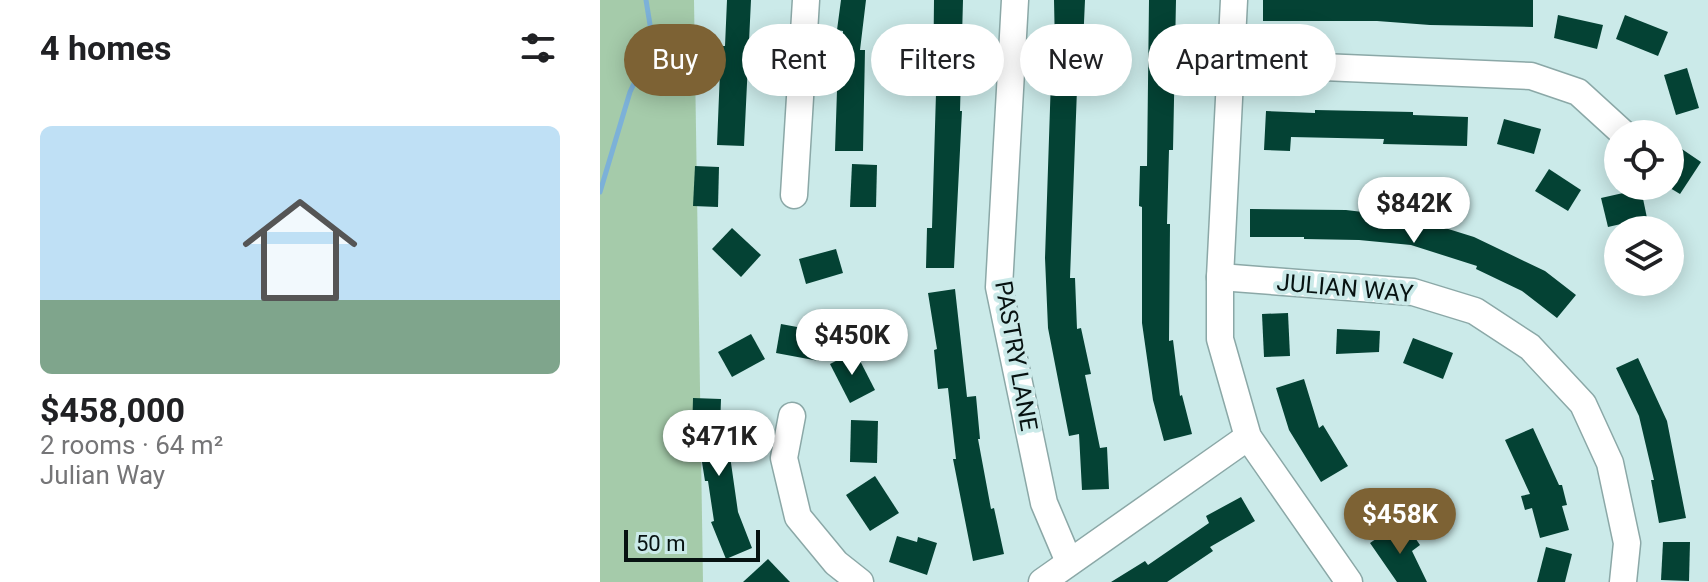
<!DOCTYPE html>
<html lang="en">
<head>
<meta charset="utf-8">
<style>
	:root { --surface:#fff; --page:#f2f2f2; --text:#202124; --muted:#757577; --line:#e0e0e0; --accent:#7d6234 }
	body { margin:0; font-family:Roboto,sans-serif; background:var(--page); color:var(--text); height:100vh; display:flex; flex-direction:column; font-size:30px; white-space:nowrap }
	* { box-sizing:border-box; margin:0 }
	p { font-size:26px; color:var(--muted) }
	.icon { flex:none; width:44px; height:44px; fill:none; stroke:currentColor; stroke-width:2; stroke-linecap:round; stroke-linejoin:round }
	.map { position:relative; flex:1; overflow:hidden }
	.drawer { display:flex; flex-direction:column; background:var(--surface); width:600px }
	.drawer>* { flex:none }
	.guide { position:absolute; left:24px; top:24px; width:760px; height:72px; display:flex; gap:16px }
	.controls { position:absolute; left:1004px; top:120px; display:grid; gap:16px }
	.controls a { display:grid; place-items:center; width:80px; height:80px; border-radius:50%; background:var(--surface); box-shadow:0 4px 20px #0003; font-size:40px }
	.scale { position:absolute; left:24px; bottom:20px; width:136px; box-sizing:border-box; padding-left:8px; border:4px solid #071211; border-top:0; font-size:22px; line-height:28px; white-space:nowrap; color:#071211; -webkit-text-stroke:6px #cbeae9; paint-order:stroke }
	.price { position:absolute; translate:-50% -68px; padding:0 18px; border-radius:28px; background:#fff; color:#222; font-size:26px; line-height:52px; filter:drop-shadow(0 2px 4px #0008) }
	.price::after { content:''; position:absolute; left:50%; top:48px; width:24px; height:18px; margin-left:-12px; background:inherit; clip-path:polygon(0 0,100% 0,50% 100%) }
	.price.active { background:var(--accent); color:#fff }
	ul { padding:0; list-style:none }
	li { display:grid; align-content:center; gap:16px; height:424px; padding:0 40px }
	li+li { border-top:2px solid var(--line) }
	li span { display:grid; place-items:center; height:248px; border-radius:12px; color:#555 }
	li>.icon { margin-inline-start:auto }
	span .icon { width:144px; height:144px; fill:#fffc; stroke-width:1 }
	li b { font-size:34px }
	h2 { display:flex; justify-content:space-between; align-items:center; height:96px; padding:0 40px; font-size:34px }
	.pill { padding:0 28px; border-radius:36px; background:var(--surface); box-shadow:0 4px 20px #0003; font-size:28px; line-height:72px }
	.pill.active { background:var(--accent); color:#fff }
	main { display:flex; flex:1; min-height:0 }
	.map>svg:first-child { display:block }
	.green { fill:#a5cbaa }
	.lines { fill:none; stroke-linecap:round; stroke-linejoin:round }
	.stream { stroke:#7cb1d8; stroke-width:5 }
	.building { fill:#044234 }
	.minor-casing { stroke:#8ba8a7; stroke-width:29 }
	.minor { stroke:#fff; stroke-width:26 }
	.labels { text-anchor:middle; stroke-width:8; stroke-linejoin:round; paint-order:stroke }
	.street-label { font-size:24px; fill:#071211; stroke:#cbeae9 }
</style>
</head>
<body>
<main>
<section class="drawer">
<h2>4 homes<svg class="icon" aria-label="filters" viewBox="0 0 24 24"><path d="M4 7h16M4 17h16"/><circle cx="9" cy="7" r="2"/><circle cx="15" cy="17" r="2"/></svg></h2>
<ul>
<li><span style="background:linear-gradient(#bfe0f5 70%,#7fa58c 0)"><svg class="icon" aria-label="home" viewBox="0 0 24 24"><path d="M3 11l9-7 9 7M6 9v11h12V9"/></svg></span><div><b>$458,000</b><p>2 rooms · 64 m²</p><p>Julian Way</p></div></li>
</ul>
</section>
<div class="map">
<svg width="1108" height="582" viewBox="0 0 1108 582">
	<rect width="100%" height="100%" fill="#cbeae9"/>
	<!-- green -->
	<polygon class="green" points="0,0 94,0 103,582 0,582"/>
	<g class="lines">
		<!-- stream -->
		<polyline class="stream" points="0,192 30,92 53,43 46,0"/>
	</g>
	<!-- building -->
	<g class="building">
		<polygon points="127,0 151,0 144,146 117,145 121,46 125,46"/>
		<polygon points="241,0 266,0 260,50 265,50 263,151 235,151 238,60 242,61 243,31 237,30"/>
		<polygon points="334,0 363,0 360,111 362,111 354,268 326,268 327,228 332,228 336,93 333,93"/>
		<polygon points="454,0 485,0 481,89 477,89 470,278 475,278 477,329 481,328 491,374 485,375 500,448 507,447 509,489 482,490 479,434 469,436 448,328 445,258 452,48 455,48"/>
		<polygon points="549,0 576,0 573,150 569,150 567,224 570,224 569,341 573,340 580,396 582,395 592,434 564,441 553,400 542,323 542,207 539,206 540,166 547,166"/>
		<polygon points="663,0 933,0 933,27 830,25 777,21 663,21"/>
		<polygon points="958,15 1003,25 997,49 954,38"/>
		<polygon points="1025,15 1068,32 1058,56 1016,39"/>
		<polygon points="1087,68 1099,108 1076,115 1064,75"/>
		<polygon points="715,110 813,112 813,115 868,117 867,146 783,144 784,139 691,137 690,151 664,150 666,111 715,113"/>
		<polygon points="904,119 941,129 934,154 897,144"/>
		<polygon points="1076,145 1101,162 1080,194 1070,188 1070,154"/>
		<polygon points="252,164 277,165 276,207 250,207"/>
		<polygon points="95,166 119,167 118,207 93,206"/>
		<polygon points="949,169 981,190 968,211 935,191"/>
		<polygon points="1041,189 1047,218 1008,227 1001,198"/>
		<polygon points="650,209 746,210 813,218 874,237 945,271 976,295 957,318 922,291 876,269 877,266 811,245 759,240 704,239 704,237 650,237"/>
		<polygon points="132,228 161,255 141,277 112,249"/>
		<polygon points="236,249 243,273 206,284 199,259"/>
		<polygon points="355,289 367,397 376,396 380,439 378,439 391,509 394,508 404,554 373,561 353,459 356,459 348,388 338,389 334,350 337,349 328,293"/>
		<polygon points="688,313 690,356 664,357 662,314"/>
		<polygon points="181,324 224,332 219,361 176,353"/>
		<polygon points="737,329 780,331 779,352 736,354"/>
		<polygon points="151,334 165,359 132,377 118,352"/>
		<polygon points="813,338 853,353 843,379 803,363"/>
		<polygon points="255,351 275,390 250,403 230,364"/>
		<polygon points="1038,358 1067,421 1086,518 1059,523 1051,480 1054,480 1039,416 1016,368"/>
		<polygon points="704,379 719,428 723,425 748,466 721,482 689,430 676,388"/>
		<polygon points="93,398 121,399 119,458 130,456 138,512 152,548 126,559 111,522 114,521 108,481 105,481 98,437 92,437"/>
		<polygon points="251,420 278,421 277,463 250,462"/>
		<polygon points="933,428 959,485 962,485 967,505 962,506 969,530 940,538 932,508 925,510 921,496 930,494 905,440"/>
		<polygon points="275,476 299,513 270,531 246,495"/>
		<polygon points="641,497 655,521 610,547 613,551 567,582 511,582 545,561 548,565 609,523 606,516"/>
		<polygon points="792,528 798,536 809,529 820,545 812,551 827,582 797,582 770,543"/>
		<polygon points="297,536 317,542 318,537 337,543 327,575 289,562"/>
		<polygon points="1063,542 1090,542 1089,581 1061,580"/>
		<polygon points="946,547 972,554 965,582 937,582"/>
		<polygon points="168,559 190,582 143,582"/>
	</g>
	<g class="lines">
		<!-- minor casing -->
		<g class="minor-casing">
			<g id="minor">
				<polyline points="415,0 399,287 444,503 469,562"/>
				<polyline points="634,0 620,277 620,339 648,437 749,582"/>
				<polyline points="632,63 931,76 978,92 1024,134"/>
				<polyline points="194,195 206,0"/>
				<polyline points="620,277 813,292 875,311 930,347 983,404 1010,463 1027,543 1023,582"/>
				<polyline points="192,416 184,458 198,517 236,563 260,582"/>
				<polyline points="442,582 648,437"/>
			</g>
		</g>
		<!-- minor -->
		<use href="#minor" class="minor"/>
	</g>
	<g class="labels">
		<!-- street labels -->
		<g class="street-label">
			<text transform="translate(745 288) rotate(5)" y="8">JULIAN WAY</text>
			<text transform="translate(416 356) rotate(80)" y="8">PASTRY LANE</text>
		</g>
	</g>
</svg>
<div class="controls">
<a><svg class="icon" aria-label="locate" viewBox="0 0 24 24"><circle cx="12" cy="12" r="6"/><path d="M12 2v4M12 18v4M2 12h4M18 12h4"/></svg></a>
<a><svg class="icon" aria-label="layers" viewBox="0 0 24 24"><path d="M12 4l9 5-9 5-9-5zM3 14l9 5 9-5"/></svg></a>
</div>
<div class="scale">50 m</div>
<b class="price" style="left:814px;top:245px">$842K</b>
<b class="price" style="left:252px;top:377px">$450K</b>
<b class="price" style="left:119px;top:478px">$471K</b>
<b class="price active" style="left:800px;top:556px">$458K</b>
<div class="guide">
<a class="pill active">Buy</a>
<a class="pill">Rent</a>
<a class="pill">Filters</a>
<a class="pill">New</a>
<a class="pill">Apartment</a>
</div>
</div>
</main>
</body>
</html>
